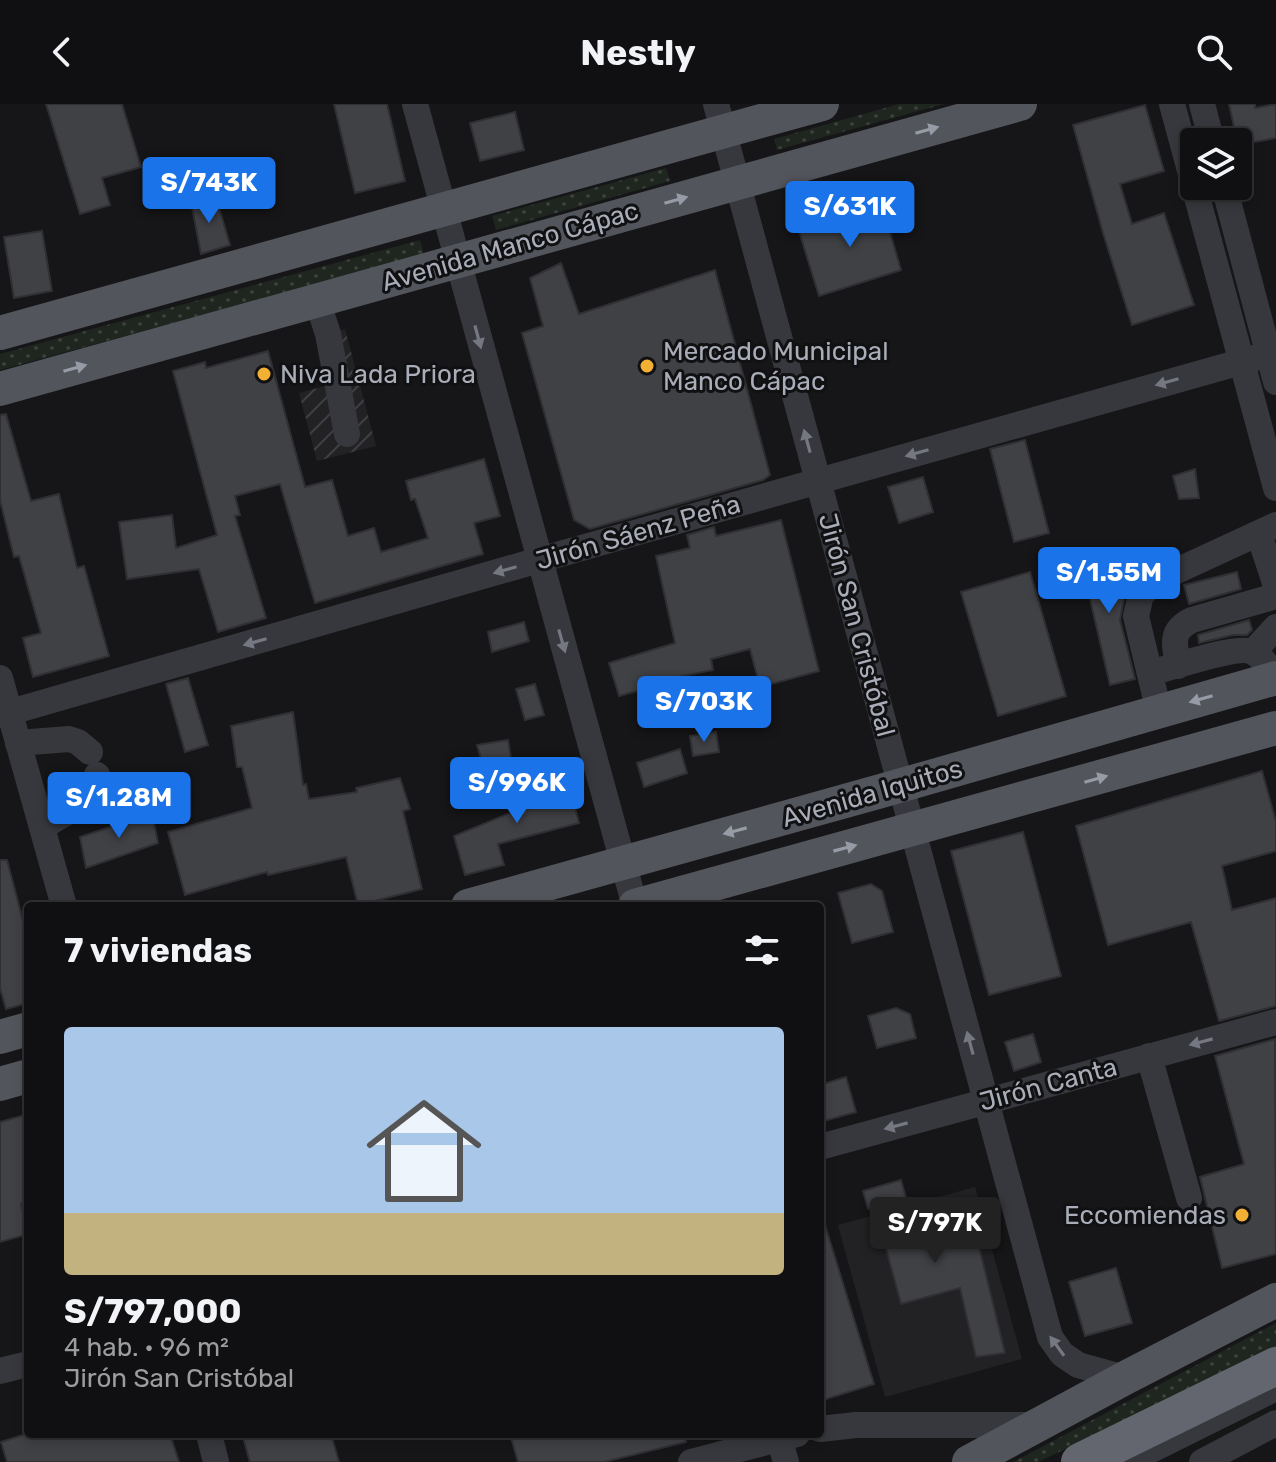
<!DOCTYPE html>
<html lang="es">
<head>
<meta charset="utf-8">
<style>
	:root { --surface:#101012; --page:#1e1e20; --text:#f1f3f6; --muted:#9c9d9f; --line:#303032; --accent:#1a73e8 }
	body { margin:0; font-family:Rubik,sans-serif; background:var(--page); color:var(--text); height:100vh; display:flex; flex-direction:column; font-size:30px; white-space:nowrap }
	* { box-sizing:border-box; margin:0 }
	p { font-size:26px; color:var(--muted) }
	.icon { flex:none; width:44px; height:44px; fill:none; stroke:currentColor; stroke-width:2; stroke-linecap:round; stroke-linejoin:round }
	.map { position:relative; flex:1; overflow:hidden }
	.details { position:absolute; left:24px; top:798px; width:800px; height:536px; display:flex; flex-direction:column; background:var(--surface); border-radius:8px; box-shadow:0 4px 12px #0003,0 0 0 2px var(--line) }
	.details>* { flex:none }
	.buttons { position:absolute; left:1180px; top:24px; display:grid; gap:16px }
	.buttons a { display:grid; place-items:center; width:72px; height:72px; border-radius:8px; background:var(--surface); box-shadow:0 4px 12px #0003,0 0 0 2px var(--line); font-size:40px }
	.price { position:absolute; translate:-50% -68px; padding:0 18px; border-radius:8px; background:var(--accent); color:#fff; font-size:26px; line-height:52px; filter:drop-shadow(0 2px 4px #0008) }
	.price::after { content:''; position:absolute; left:50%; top:48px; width:24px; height:18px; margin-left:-12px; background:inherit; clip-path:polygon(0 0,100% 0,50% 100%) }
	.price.current { background:#222; color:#fff }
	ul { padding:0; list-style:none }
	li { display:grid; align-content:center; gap:16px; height:424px; padding:0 40px }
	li+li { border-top:2px solid var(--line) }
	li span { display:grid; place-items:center; height:248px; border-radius:8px; color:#555 }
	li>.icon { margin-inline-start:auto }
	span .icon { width:144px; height:144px; fill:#fffc; stroke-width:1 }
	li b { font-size:34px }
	h2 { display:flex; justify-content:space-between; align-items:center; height:96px; padding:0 40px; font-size:34px }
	header { display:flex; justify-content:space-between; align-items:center; height:104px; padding:0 40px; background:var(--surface); font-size:36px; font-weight:700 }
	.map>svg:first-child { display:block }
	.built { fill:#222225 }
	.industrial { fill:url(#industrial-furrows) }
	.grass { fill:url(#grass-dots) }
	.building { fill:#404145; stroke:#303034; stroke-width:2 }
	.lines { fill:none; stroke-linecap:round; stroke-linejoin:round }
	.minor { stroke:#37383d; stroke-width:26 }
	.major { stroke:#53555c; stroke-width:34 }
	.highway { stroke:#63666e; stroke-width:38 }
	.oneway { fill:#979ba6 }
	.oneway2 { fill:#757881 }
	.poi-dot { fill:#f2b134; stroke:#111113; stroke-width:3 }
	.labels { text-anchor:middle; stroke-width:6; stroke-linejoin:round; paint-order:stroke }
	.street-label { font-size:26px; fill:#a8adb8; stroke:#111113 }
	.poi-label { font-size:26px; fill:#a8adb8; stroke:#111113; text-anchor:start }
</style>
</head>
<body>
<header><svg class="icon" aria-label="back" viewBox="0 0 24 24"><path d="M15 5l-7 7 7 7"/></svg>Nestly<svg class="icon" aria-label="search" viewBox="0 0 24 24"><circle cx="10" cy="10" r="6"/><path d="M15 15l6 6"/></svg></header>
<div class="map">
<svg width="1276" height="1358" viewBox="0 0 1276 1358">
	<defs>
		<pattern id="industrial-furrows" width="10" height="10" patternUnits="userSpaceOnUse" patternTransform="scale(2)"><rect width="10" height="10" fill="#222225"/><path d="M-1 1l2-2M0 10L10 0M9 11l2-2" fill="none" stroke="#3f3f43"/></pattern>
		<pattern id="grass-dots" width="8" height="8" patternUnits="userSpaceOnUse" patternTransform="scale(2)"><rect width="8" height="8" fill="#1e261f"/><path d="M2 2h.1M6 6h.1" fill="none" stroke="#3c433d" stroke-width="1.8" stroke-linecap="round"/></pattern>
	</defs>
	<rect width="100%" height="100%" fill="#161618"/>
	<!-- built -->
	<polygon class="built" points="975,1083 1022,1255 885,1293 838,1121"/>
	<!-- industrial -->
	<polygon class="industrial" points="345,225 376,342 317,357 299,289 329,281 316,234"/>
	<!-- grass -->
	<g class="grass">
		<polygon points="899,0 944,0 777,46 774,35"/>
		<polygon points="666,64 670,77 496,126 492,112"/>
		<polygon points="420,136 424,151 0,266 0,250"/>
		<polygon points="1276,1219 1276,1244 1038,1358 1013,1358"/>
	</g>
	<!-- building -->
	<g class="building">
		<polygon points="46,0 122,0 141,63 102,74 110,101 80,110"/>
		<polygon points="334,0 387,0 405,77 355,89"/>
		<polygon points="1229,0 1255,0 1255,4 1276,0 1276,34 1238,41"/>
		<polygon points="1145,1 1164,67 1120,80 1132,120 1164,109 1194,201 1132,221 1103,129 1073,21"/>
		<polygon points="515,8 524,46 480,57 470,19"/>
		<polygon points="215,90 230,141 201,150 191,98"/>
		<polygon points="881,98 901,166 819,192 798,124"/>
		<polygon points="42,127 52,187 14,194 4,133"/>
		<polygon points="561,159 579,210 715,166 770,371 763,376 590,425 574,416 522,229 543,222 530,174"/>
		<polygon points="268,247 305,383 332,376 348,432 374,424 381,448 428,434 415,395 411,396 406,377 484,355 500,412 474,419 483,450 315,499 280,380 235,392 240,411 235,412 266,514 218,528 199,465 127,475 119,418 172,411 176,444 217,431 173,267 205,258 206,264"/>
		<polygon points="6,310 31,397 59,390 77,464 84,462 109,552 33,573 23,534 41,529 19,452 14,453 0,396 0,311"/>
		<polygon points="1025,336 1049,429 1014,438 990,345"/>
		<polygon points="1195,365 1199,394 1179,395 1173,372"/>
		<polygon points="923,373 933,408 899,419 888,383"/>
		<polygon points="781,416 819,567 760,583 750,545 711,555 713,566 657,577 658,581 619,592 609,559 675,539 656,452 690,444 687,431 714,423 716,432"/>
		<polygon points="1113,448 1124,495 1120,516 1135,575 1110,581 1081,456"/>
		<polygon points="1030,468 1066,592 998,612 961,488"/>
		<polygon points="1237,468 1241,485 1189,500 1184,481"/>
		<polygon points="1249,516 1252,526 1247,531 1233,531 1199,539 1198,531"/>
		<polygon points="524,518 529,537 492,548 488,528"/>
		<polygon points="188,574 208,641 185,648 166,580"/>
		<polygon points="535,580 544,611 525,616 516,585"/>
		<polygon points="293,608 303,681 306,680 309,695 357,688 356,684 400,674 410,705 403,707 422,785 358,801 346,753 268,771 267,768 185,791 168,728 252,704 242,663 237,663 231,622"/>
		<polygon points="716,628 719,648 693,652 690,632"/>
		<polygon points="508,636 513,668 486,671 477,641"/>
		<polygon points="680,645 687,669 644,683 637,659"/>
		<polygon points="1262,667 1276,718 1276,747 1222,762 1232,806 1276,794 1276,902 1219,917 1191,818 1108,841 1076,722"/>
		<polygon points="542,671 546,686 569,680 579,719 498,740 504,761 465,771 454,732 527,702 520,676"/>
		<polygon points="152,709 158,739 86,764 80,733"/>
		<polygon points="1023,728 1061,872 989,891 951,747"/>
		<polygon points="0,756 7,756 28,836 28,899 6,905 0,884"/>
		<polygon points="871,780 882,787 893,828 852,839 838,789"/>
		<polygon points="896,904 910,910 916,934 877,944 868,912"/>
		<polygon points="1033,930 1041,958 1014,967 1005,938"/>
		<polygon points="1275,935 1276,1150 1222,1164 1200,1073 1244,1060 1215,952"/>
		<polygon points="846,973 856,1008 820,1018 820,981"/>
		<polygon points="28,1010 28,1098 21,1100 28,1130 0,1138 0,1018"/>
		<polygon points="901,1076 913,1119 931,1114 938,1140 977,1134 1005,1249 976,1253 960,1184 901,1200 875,1104 868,1105 863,1087"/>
		<polygon points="820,1121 825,1121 874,1280 820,1297"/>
		<polygon points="1116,1164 1132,1219 1085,1232 1069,1178"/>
		<polygon points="26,1330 170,1330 179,1358 7,1358 1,1338"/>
		<polygon points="242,1330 331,1330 339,1358 250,1358"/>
		<polygon points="510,1330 685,1330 686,1338 604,1358 518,1358"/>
	</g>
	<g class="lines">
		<!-- minor -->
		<g class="minor">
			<polyline points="415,0 635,802"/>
			<polyline points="716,0 1050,1233 1062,1250 1078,1261 1125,1274"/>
			<polyline points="1172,0 1194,81"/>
			<polyline points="1202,0 1212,38"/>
			<polyline points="1194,82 1276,384"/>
			<polyline points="1224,82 1276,278"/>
			<polyline points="317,196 328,230 347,330"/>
			<polyline points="1259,430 1276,482"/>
			<polyline points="1253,548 1276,523"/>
			<path d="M1178,562C1175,540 1169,527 1192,516L1276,492"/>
			<path d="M1164,565C1181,561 1239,541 1253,548C1262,553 1270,565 1276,572"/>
			<polyline points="0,574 64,802"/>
			<polyline points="1159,608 1136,512 1141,491 1157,476 1276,421"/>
			<polyline points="0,611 539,456 1276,248"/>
			<polyline points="18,639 69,635 78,638 90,648"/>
			<polyline points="42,723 93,693 97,682 97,671"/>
			<polyline points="1149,952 1189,1094"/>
			<polyline points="820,1043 1276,918"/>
			<polyline points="0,1267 28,1260"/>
			<polyline points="820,1325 856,1321 1035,1321"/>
			<polyline points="209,1330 216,1358"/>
			<polyline points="778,1330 786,1358"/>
			<polyline points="691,1358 797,1330"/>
			<polyline points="1127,1358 1276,1284"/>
			<polyline points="1202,1358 1276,1319"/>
		</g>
		<!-- major -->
		<g class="major">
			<polyline points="0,229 822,0"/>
			<polyline points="0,285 1020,0"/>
			<polyline points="468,802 881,687 1276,574"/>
			<polyline points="635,802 1276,624"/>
			<polyline points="0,933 28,925"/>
			<polyline points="0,980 28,972"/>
			<polyline points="969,1358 1125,1274 1276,1196"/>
		</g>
		<!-- highway -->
		<polyline class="highway" points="1080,1358 1276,1262"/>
	</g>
	<!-- one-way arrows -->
	<defs><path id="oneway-solid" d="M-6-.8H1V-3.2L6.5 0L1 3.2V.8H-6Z" transform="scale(2)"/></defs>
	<g class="oneway">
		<use href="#oneway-solid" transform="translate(927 26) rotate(-16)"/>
		<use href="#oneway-solid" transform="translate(676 96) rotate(-16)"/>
		<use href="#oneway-solid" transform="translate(75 264) rotate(-16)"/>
		<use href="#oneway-solid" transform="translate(1201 595) rotate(164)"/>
		<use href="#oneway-solid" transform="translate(1096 675) rotate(-16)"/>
		<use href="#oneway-solid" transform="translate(735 727) rotate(165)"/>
		<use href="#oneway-solid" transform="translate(845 744) rotate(-15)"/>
	</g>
	<g class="oneway2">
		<use href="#oneway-solid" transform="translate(478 233) rotate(75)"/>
		<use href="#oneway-solid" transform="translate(1167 278) rotate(164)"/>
		<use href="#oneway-solid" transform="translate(807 337) rotate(-105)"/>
		<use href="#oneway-solid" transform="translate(917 349) rotate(164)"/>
		<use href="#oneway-solid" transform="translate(505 466) rotate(164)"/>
		<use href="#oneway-solid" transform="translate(562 537) rotate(74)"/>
		<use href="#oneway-solid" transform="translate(255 538) rotate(164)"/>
		<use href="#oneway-solid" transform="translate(1201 938) rotate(165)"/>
		<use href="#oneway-solid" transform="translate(970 939) rotate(-105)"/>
		<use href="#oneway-solid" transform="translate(896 1022) rotate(165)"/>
		<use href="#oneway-solid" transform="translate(1057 1242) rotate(-126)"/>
	</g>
	<!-- markers -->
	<g class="poi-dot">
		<circle cx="647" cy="262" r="8"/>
		<circle cx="264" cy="270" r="8"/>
		<circle cx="1242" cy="1111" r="8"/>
	</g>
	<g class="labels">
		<!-- street labels -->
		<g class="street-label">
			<text transform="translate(510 142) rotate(-16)" y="9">Avenida Manco Cápac</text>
			<text transform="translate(638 428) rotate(-16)" y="9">Jirón Sáenz Peña</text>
			<text transform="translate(857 521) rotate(75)" y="9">Jirón San Cristóbal</text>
			<text transform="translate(872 689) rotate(-16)" y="9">Avenida Iquitos</text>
			<text transform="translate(1048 980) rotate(-15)" y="9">Jirón Canta</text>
		</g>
		<!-- poi labels -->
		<g class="poi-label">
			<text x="663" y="256">Mercado Municipal<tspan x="663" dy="30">Manco Cápac</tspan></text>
			<text x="280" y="279">Niva Lada Priora</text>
			<text x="1226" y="1120" text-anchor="end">Eccomiendas</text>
		</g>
	</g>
</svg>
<div class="buttons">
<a><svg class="icon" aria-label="layers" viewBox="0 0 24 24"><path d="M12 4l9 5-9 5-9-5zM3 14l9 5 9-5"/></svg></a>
</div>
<b class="price" style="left:209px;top:121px">S/743K</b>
<b class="price" style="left:850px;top:145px">S/631K</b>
<b class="price" style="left:1109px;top:511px">S/1.55M</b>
<b class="price" style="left:704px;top:640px">S/703K</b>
<b class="price" style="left:517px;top:721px">S/996K</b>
<b class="price" style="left:119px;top:736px">S/1.28M</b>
<b class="price current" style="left:935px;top:1161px">S/797K</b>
<section class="details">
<h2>7 viviendas<svg class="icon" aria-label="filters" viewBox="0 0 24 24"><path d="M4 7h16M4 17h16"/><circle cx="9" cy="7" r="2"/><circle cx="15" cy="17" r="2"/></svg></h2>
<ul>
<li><span style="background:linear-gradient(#a9c7e8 75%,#c2b280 0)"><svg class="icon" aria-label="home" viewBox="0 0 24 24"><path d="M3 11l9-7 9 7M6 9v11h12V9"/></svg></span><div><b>S/797,000</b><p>4 hab. · 96 m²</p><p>Jirón San Cristóbal</p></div></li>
</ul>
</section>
</div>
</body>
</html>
